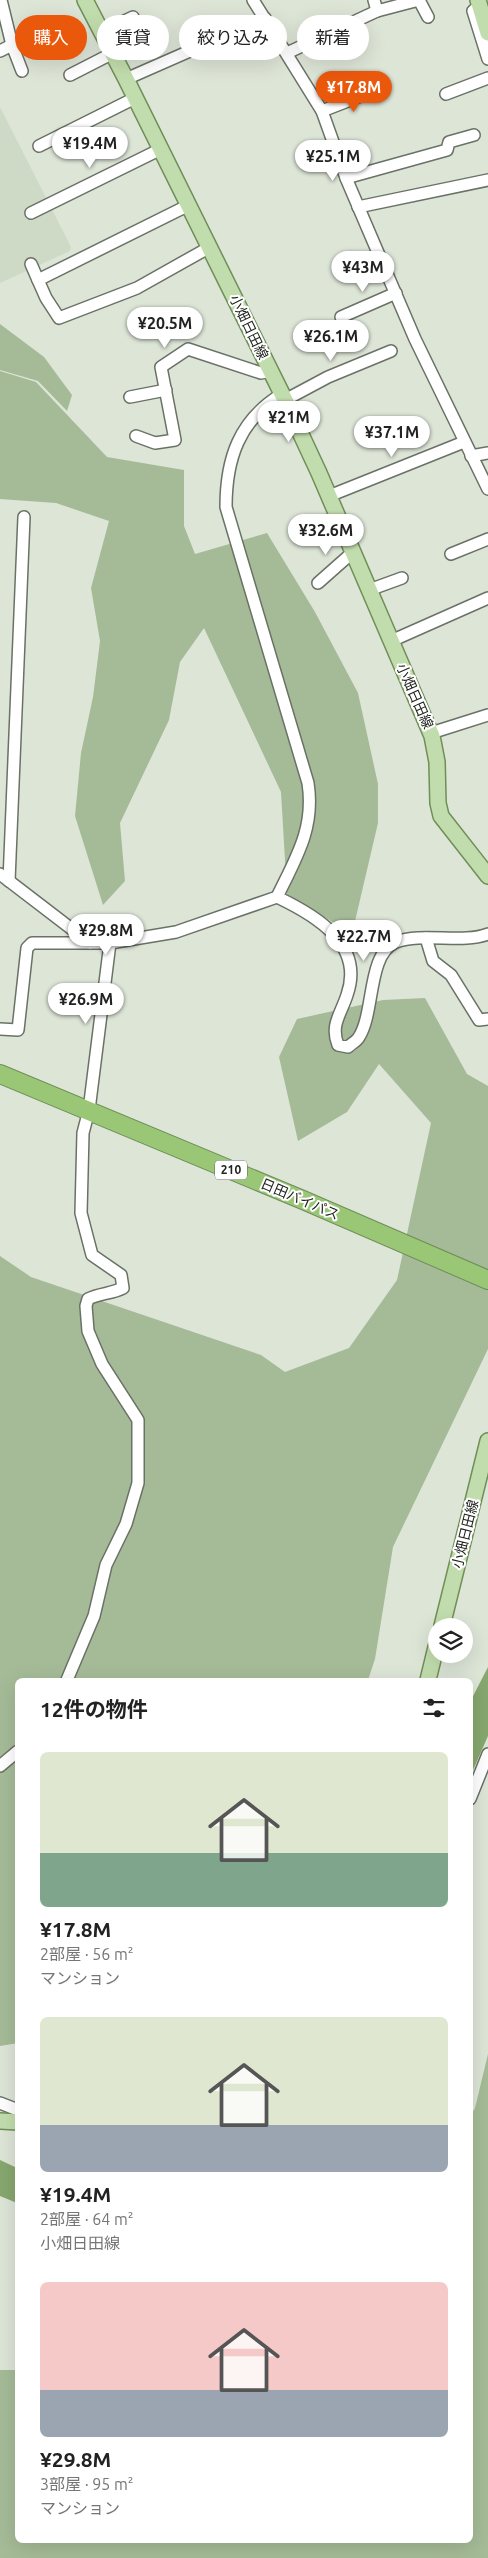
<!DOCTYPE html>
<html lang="ja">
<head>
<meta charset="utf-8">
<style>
	:root { --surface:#fff; --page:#f6f6f6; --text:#222; --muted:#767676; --accent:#ea580c }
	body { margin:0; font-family:Ubuntu,"Noto Sans JP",sans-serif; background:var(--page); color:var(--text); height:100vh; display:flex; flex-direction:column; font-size:19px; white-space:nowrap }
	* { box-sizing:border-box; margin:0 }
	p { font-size:16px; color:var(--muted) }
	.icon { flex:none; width:28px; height:28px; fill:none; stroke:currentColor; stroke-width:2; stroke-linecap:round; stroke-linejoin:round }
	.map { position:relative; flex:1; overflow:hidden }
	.panel { position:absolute; left:15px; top:1678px; width:458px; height:865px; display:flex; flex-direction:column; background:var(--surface); border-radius:8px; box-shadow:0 5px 20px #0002 }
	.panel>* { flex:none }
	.hud { position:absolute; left:15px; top:15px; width:459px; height:45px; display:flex; gap:10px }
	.tools { position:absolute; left:428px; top:1618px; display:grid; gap:10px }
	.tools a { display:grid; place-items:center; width:45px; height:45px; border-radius:50%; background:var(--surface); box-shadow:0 5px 20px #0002; font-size:25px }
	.price { position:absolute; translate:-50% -42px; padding:0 11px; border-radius:18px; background:#fff; color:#222; font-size:16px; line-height:32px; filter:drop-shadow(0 1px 2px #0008) }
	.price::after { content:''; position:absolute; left:50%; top:30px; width:15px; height:11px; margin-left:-8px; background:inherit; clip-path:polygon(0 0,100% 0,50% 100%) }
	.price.current { background:var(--accent); color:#fff }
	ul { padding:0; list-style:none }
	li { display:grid; align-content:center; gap:10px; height:265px; padding:0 25px }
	li span { display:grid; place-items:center; height:155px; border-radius:8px; color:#555 }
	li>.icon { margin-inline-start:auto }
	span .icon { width:90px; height:90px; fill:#fffc; stroke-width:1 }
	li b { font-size:21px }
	h2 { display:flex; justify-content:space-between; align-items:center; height:60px; padding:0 25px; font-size:21px }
	.tag { padding:0 18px; border-radius:22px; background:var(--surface); box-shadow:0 5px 20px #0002; font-size:18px; line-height:45px }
	.tag.current { background:var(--accent); color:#fff }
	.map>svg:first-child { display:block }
	.built { fill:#cedac6 }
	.green { fill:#a5bb97 }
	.water { fill:#86a76e }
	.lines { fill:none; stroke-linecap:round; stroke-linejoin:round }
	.minor-casing { stroke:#6a7166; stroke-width:14 }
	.major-casing { stroke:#6f8e58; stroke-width:18 }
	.highway-casing { stroke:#6f8e58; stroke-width:20 }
	.minor { stroke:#fff; stroke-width:11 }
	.major { stroke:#c2ddad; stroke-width:15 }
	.highway { stroke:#99c776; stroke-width:18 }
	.labels { text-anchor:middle; stroke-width:4; stroke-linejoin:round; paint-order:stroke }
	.shield { fill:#fff; stroke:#646662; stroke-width:1 }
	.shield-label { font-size:12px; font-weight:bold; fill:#21241f }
	.street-label { font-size:14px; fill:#21241f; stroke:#fff }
</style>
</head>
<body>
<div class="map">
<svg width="488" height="2558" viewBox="0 0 488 2558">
	<rect width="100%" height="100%" fill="#dde5d7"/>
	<!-- built -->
	<polygon class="built" points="0,107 71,247 70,251 0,283"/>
	<!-- green -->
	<g class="green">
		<polygon points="0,324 44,357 72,395 67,411 38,381 0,370"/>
		<polygon points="0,371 36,382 107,457 184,470 184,526 195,554 267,533 315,612 358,693 378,784 378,823 352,934 287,894 281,792 204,628 180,662 169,720 120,823 125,881 103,905 75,816 81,753 93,697 100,641 91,588 109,521 56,503 0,499"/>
		<polygon points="425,998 467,1074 488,1086 488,1349 393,1547 375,1659 368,1680 18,1680 18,2043 0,2046 0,1256 31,1277 261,1355 285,1372 349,1348 397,1280 431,1123 379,1064 347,1112 298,1141 279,1057 297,1019 383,1000"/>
		<polygon points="488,2054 488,2558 0,2558 0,2370 17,2370 18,2540 470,2540 470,2117 475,2108"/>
	</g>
	<!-- water -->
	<g class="water">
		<polygon points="488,1667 488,1736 470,1777 470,1702"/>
		<polygon points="0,2160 17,2168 17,2203 0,2196"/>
	</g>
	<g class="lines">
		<!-- minor casing -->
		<g class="minor-casing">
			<g id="minor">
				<polyline points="1,0 12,45 22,71"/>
				<polyline points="253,0 322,111 346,178 415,339 488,489"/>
				<polyline points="479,6 473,11 488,59"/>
				<polyline points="377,11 419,0 428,17"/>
				<polyline points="101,32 133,17"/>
				<polyline points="12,42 48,26"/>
				<polyline points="0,51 12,45"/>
				<polyline points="287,53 377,11 374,0"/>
				<polyline points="70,75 113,53"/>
				<polyline points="126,79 265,18"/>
				<polyline points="446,94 488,78"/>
				<polyline points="322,111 376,90"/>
				<polyline points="39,146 135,98"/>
				<polyline points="346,178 447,150 449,142 474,135"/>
				<polyline points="189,205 38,280 46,298 59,318 137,288 210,247"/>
				<polyline points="358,207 488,180"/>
				<polyline points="31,213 161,149"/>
				<polyline points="31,264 38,280"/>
				<polyline points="341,317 396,293"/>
				<polyline points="130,397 166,390"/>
				<polyline points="285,400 328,377 391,351"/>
				<polyline points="136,436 155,443 175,440 161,367 188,349 261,373 271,371"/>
				<polyline points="471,456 488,453"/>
				<polyline points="329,496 464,442"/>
				<polyline points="451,554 488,539"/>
				<polyline points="318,583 353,552"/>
				<polyline points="369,590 402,578"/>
				<polyline points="391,641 488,598"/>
				<polyline points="431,733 488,715"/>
				<polyline points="0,874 90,943"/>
				<polyline points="9,881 24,517"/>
				<path d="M277,897C315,915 365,944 347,995C341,1014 330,1025 338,1045L348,1047C351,1044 357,1041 359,1037C375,1012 367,954 396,942C422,932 463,944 488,934"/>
				<polyline points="426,938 433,961 451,975 479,1020 488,1019"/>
				<path d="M0,1029L18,1030L27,948L32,943H110L176,932L277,897C296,858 315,828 308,783L226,507C226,459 239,420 282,394"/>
				<path d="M67,1680L94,1616L106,1565L126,1524L138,1483V1420L102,1364L88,1331L86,1306L88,1299C100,1293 111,1294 123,1288L121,1275L92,1255L81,1213L83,1133L89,1110L110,943"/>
				<polyline points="0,1766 18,1751"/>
				<polyline points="470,1799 488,1754"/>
				<polyline points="0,2103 18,2110"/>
			</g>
		</g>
		<!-- major casing -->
		<g class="major-casing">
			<g id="major">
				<polyline points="85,0 126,79 285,400 319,473 432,736 437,762 438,803 441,816 488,876"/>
				<polyline points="478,0 488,33"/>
				<polyline points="442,1626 488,1441"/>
				<polyline points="428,1680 436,1647"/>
				<polyline points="0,2121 18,2122"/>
			</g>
		</g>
		<!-- highway casing -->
		<g class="highway-casing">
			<polyline id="highway" points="0,1074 303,1200 488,1280"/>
		</g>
		<!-- minor -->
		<use href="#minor" class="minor"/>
		<!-- major -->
		<use href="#major" class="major"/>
		<!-- highway -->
		<use href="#highway" class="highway"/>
	</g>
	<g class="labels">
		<!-- shield labels -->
		<rect class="shield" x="215" y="1160.5" width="32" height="19" rx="4"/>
		<g class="shield-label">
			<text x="231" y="1174">210</text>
		</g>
		<!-- street labels -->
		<g class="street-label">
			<text transform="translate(249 327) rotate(64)" y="5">小畑日田線</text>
			<text transform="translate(415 696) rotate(66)" y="5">小畑日田線</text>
			<text transform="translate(300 1199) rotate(23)" y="5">日田バイパス</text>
			<text transform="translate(465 1534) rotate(-76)" y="5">小畑日田線</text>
		</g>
	</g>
</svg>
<div class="tools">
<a><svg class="icon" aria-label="layers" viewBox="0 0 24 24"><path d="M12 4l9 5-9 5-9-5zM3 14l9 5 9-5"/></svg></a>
</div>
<b class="price current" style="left:354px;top:113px">¥17.8M</b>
<b class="price" style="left:90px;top:169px">¥19.4M</b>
<b class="price" style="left:333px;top:182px">¥25.1M</b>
<b class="price" style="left:363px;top:293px">¥43M</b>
<b class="price" style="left:165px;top:349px">¥20.5M</b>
<b class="price" style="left:331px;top:362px">¥26.1M</b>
<b class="price" style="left:289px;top:443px">¥21M</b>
<b class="price" style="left:392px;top:458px">¥37.1M</b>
<b class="price" style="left:326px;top:556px">¥32.6M</b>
<b class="price" style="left:106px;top:956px">¥29.8M</b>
<b class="price" style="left:364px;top:962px">¥22.7M</b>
<b class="price" style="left:86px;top:1025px">¥26.9M</b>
<div class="hud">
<a class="tag current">購入</a>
<a class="tag">賃貸</a>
<a class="tag">絞り込み</a>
<a class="tag">新着</a>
</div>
<section class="panel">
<h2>12件の物件<svg class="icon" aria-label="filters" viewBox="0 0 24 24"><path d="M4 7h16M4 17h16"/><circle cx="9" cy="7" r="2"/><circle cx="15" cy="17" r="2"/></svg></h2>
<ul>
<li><span style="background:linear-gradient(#dfe7d0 65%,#7fa58c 0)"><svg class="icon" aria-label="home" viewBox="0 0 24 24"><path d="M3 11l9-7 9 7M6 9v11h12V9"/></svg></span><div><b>¥17.8M</b><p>2部屋 · 56 m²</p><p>マンション</p></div></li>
<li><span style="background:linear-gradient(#dfe7d0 70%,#9aa5b1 0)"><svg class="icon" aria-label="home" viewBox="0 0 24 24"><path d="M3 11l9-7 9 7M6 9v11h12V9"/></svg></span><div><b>¥19.4M</b><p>2部屋 · 64 m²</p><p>小畑日田線</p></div></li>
<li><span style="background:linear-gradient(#f6c9c9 70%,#9aa5b1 0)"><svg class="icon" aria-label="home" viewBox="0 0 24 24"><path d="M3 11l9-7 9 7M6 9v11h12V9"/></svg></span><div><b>¥29.8M</b><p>3部屋 · 95 m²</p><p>マンション</p></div></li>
</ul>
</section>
</div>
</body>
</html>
